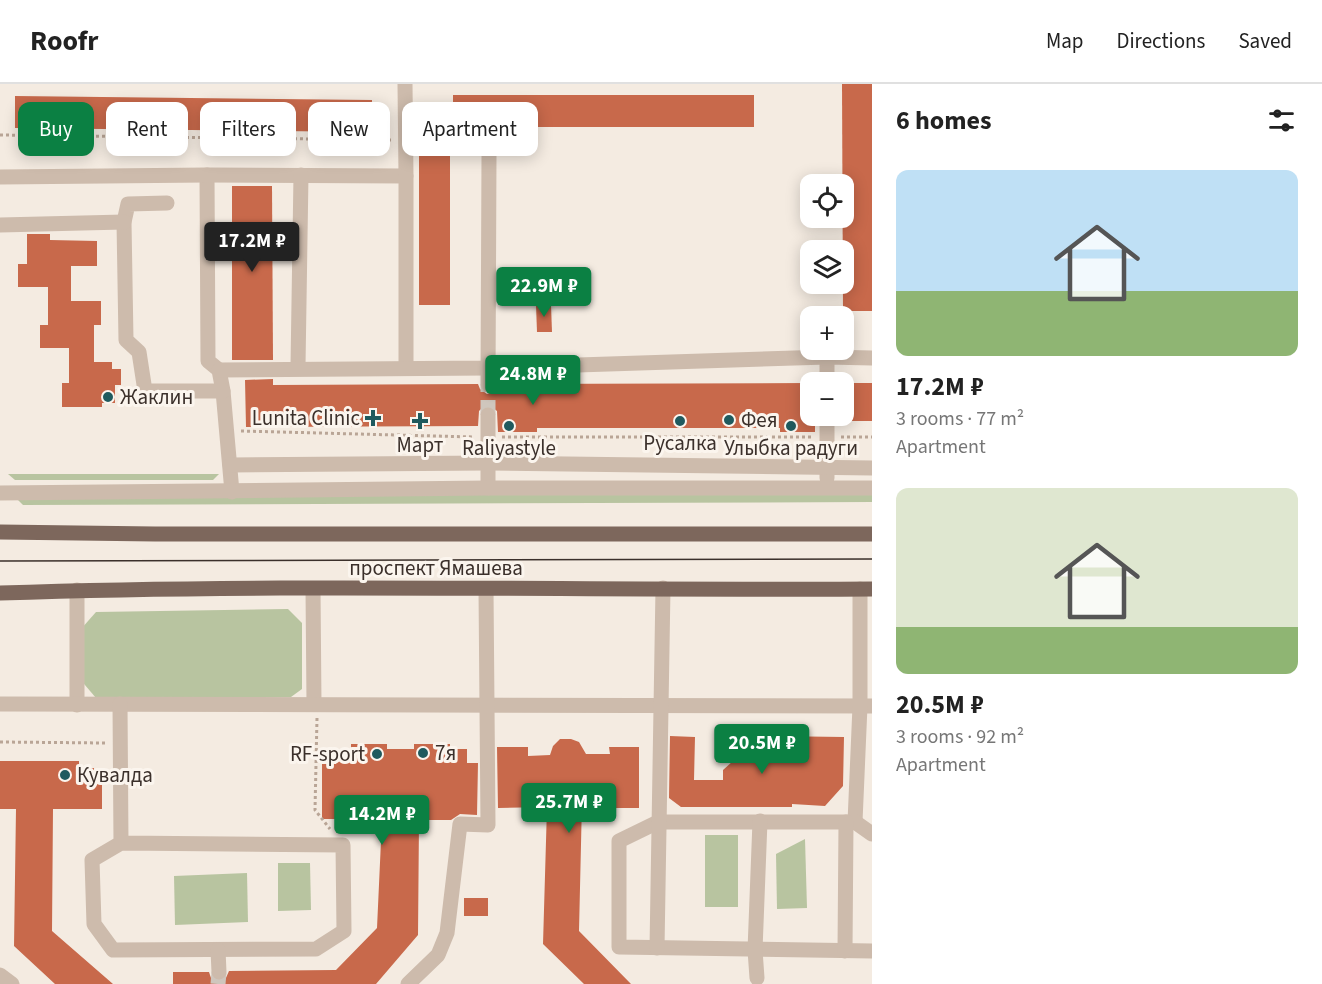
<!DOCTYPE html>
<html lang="en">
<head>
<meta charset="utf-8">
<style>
	:root { --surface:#fff; --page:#f2f2f2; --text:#222; --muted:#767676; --line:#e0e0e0; --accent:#0b8043 }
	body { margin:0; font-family:"Source Sans 3",sans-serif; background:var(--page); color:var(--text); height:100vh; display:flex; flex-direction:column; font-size:22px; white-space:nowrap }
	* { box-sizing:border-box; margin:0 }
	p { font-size:20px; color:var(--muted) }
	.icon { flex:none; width:33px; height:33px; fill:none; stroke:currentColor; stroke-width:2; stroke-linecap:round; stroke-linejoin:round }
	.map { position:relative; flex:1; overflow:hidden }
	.drawer { display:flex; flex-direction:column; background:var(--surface); width:450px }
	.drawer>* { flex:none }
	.banner { position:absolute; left:18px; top:18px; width:570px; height:54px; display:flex; gap:12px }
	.controls { position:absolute; left:800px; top:90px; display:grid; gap:12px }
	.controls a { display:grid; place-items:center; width:54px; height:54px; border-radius:12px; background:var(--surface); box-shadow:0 3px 15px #0003; font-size:30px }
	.price { position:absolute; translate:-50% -51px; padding:0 14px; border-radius:6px; background:var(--accent); color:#fff; font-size:20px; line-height:39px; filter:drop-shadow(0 2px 3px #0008) }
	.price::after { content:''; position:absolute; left:50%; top:36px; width:18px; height:14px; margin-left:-9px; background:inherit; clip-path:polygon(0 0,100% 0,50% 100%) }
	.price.on { background:#222; color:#fff }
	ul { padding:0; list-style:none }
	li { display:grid; align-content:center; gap:12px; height:318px; padding:0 24px }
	li span { display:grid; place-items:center; height:186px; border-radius:12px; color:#555 }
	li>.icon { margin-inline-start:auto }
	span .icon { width:108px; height:108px; fill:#fffc; stroke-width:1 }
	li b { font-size:26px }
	h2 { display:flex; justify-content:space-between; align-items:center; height:72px; padding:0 24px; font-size:26px }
	.tag { padding:0 21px; border-radius:12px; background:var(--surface); box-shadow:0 3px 15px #0003; font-size:21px; line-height:54px }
	.tag.on { background:var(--accent); color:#fff }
	header { display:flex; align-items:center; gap:36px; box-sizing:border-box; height:84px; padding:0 30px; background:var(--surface); border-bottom:2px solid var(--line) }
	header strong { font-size:28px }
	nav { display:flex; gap:33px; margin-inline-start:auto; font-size:21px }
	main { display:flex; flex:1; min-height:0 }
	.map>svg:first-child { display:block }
	.green { fill:#b8c4a0 }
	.building { fill:#c8694b }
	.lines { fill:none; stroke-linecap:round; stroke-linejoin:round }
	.minor-tunnel { stroke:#cfc6bd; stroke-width:15; stroke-dasharray:15 8; stroke-linecap:butt }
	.path { stroke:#b9a596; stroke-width:3; stroke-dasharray:3 3; stroke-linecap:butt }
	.minor { stroke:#cdbbac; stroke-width:15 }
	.major { stroke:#7d675c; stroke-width:15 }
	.tram { stroke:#3b302b; stroke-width:1.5 }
	.poi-dot { fill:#1f5a5e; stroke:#fbf5ee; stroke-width:2 }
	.labels { text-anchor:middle; stroke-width:6; stroke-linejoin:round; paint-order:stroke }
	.poi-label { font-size:21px; fill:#3b302b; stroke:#fbf5ee; text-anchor:start }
	.street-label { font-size:21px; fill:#3b302b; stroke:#fbf5ee }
</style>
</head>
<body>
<header>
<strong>Roofr</strong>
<nav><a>Map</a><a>Directions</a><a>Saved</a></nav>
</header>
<main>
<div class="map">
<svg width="872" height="900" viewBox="0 0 872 900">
	<rect width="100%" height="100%" fill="#f4ebe1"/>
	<!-- green -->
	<g class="green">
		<polygon points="8,390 219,390 213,396 15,396"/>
		<polygon points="872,408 872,418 23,421 18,416 19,411"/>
		<polygon points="288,525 302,539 302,605 291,613 96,614 79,594 81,545 96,528"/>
		<rect x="705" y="751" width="33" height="72"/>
		<polygon points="805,755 807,824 777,825 776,770"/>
		<polygon points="278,779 310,779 311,826 278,827"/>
		<polygon points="247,789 248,838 175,841 174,792"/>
	</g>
	<!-- building -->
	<g class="building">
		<polygon points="842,0 872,0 872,227 843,227"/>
		<rect x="453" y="11" width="301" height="32"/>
		<polygon points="15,12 372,16 371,48 15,44"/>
		<rect x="419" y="45" width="31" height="176"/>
		<polygon points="232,102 272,102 273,276 232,276"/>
		<polygon points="27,150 50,150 50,156 97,157 97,182 71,182 71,217 101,217 101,241 94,241 94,278 112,278 112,285 121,285 121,301 115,301 115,319 102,319 102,323 62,323 62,299 69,299 69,264 40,264 40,241 48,241 48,203 18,203 18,180 27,180"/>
		<polygon points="536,221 551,221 552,248 537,248"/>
		<polygon points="273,295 273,301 478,300 480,305 487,310 493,308 498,300 810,299 810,332 815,332 815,348 780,348 780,344 537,344 537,348 498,348 497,327 489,321 483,323 479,327 478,342 246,343 245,296"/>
		<rect x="843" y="299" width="29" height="38"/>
		<polygon points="670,652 695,653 694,696 723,696 723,686 742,669 771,668 771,652 844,653 843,702 825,722 792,720 792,723 681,723 669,714"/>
		<polygon points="560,655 571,655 579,658 586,670 610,670 609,663 639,663 639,724 612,724 612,717 582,717 579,847 631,900 584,900 543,860 547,723 498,724 497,663 528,663 528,672 550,671 553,662"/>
		<polygon points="351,660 387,660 387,665 414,665 414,660 450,660 450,665 467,665 467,679 478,679 477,731 460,730 451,736 419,736 418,851 376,900 173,900 173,888 209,888 211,894 219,898 225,896 229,887 336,886 377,844 382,735 322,735 322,680 336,680 336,666 351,666"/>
		<polygon points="0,677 79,677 79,684 94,684 94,700 102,700 102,725 53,725 52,847 113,900 55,900 14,862 16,725 0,725"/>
		<rect x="464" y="814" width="24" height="18"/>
	</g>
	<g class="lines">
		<!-- minor-tunnel -->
		<g class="minor-tunnel">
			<polyline points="488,331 488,300"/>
			<polyline points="218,900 219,888"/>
		</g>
		<!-- path -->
		<g class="path">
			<polyline points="0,51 391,56"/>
			<polyline points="241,347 474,353"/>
			<polyline points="502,353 813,353"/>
			<polyline points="841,353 872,353"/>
			<polyline points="317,634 315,726 330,745"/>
			<polyline points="0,658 106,659"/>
		</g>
		<!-- minor -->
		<g class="minor">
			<polyline points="207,91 208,277 219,286 223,307 232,408"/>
			<polyline points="0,93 207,91 406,92 405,0"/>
			<polyline points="167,119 128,120 124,138 126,256 139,268 145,307 223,307"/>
			<polyline points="0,141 124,138"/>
			<polyline points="298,282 301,91"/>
			<polyline points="406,283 406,92"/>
			<polyline points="219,286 488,284 827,273 872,274"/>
			<polyline points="827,298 827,273"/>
			<polyline points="488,300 489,71"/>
			<polyline points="827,332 827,394"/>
			<polyline points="230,381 488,379 872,384"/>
			<polyline points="488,404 488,331"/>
			<polyline points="0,409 488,404 872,404"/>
			<polyline points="313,505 314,620"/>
			<polyline points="77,506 77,621"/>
			<polyline points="0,620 872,622"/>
			<polyline points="120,620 121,759 92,776 94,840 113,866 316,865 344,847 343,761 121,759"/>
			<polyline points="855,738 860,622 860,505"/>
			<polyline points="872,750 855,738 658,738 619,757 619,863 872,867"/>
			<path d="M657,864C658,744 662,624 663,504"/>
			<polyline points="218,866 219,888"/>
			<polyline points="845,867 846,738"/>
			<polyline points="0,891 12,900"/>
			<polyline points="757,894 755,866 760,737"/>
			<polyline points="408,900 438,871 447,849 460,740 488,741 486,505"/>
		</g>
		<!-- major -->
		<g class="major">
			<polyline points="0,448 155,450 872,450"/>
			<path d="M0,509C290,499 581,507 872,505"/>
		</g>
		<!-- tram -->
		<polyline class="tram" points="0,477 872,475"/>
	</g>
	<!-- markers -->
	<g class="poi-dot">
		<circle cx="108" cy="313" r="6"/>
		<path d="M370 325h6v6h6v6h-6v6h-6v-6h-6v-6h6z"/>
		<circle cx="729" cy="336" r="6"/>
		<path d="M417 328h6v6h6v6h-6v6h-6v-6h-6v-6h6z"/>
		<circle cx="680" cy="337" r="6"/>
		<circle cx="509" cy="342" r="6"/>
		<circle cx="791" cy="342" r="6"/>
		<circle cx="423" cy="669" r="6"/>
		<circle cx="377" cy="670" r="6"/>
		<circle cx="65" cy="691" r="6"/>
	</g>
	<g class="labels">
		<!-- poi labels -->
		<g class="poi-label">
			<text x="120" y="320">Жаклин</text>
			<text x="360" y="341" text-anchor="end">Lunita Clinic</text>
			<text x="741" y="343">Фея</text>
			<text x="680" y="366" text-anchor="middle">Русалка</text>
			<text x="420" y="368" text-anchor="middle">Март</text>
			<text x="509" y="371" text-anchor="middle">Raliyastyle</text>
			<text x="791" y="371" text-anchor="middle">Улыбка радуги</text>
			<text x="435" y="676">7я</text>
			<text x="365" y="677" text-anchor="end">RF-sport</text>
			<text x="77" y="698">Кувалда</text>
		</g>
		<!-- street labels -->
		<g class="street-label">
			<text x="436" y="491">проспект Ямашева</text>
		</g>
	</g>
</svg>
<div class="controls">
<a><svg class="icon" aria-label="locate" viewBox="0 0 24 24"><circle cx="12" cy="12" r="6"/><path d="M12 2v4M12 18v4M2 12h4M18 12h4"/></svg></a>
<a><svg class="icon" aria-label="layers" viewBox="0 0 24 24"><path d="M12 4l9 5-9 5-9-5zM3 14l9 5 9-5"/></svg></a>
<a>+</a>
<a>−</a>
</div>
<b class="price on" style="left:252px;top:189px">17.2M ₽</b>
<b class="price" style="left:544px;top:234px">22.9M ₽</b>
<b class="price" style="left:533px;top:322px">24.8M ₽</b>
<b class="price" style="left:762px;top:691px">20.5M ₽</b>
<b class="price" style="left:569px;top:750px">25.7M ₽</b>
<b class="price" style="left:382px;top:762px">14.2M ₽</b>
<div class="banner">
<a class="tag on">Buy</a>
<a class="tag">Rent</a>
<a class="tag">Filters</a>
<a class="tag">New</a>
<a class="tag">Apartment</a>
</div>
</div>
<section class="drawer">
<h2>6 homes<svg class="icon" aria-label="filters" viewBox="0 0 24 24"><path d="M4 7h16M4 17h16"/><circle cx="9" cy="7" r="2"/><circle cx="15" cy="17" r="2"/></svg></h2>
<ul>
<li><span style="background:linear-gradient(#bfe0f5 65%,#8fb573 0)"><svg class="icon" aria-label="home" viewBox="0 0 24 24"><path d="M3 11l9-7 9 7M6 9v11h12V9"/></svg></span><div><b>17.2M ₽</b><p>3 rooms · 77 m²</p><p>Apartment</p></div></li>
<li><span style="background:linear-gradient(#dfe7d0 75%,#8fb573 0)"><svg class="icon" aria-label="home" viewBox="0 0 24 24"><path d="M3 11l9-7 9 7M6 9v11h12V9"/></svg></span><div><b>20.5M ₽</b><p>3 rooms · 92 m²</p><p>Apartment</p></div></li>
</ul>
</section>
</main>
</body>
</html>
